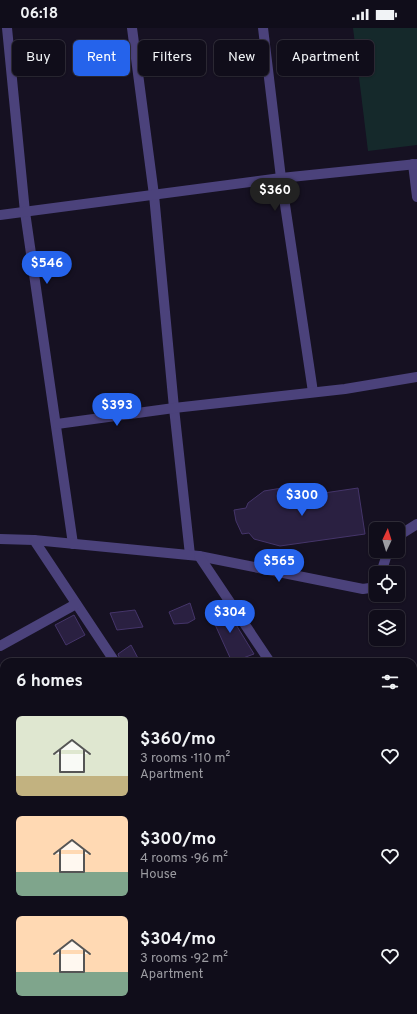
<!DOCTYPE html>
<html lang="en">
<head>
<meta charset="utf-8">
<style>
	:root { --surface:#100d1a; --page:#1e1b27; --text:#f1f3f6; --muted:#9c9ca2; --line:#302d39; --accent:#2563eb }
	body { margin:0; font-family:Overpass,sans-serif; background:var(--page); color:var(--text); height:100vh; display:flex; flex-direction:column; font-size:15px; white-space:nowrap }
	* { box-sizing:border-box; margin:0 }
	p { font-size:13px; color:var(--muted) }
	.icon { flex:none; width:22px; height:22px; fill:none; stroke:currentColor; stroke-width:2; stroke-linecap:round; stroke-linejoin:round }
	.map { position:relative; flex:1; overflow:hidden }
	.side { position:absolute; left:0px; top:630px; width:417px; height:356px; display:flex; flex-direction:column; background:var(--surface); border-radius:12px 12px 0 0; box-shadow:0 1px 3px #0004,0 0 0 1px var(--line) }
	.side>* { flex:none }
	.top-card { position:absolute; left:12px; top:12px; width:393px; height:36px; display:flex; gap:8px }
	.needle { width:26px; rotate:4deg }
	.buttons { position:absolute; left:369px; top:494px; display:grid; gap:8px }
	.buttons a { display:grid; place-items:center; width:36px; height:36px; border-radius:6px; background:var(--surface); box-shadow:0 1px 3px #0004,0 0 0 1px var(--line); font-size:20px }
	.price { position:absolute; translate:-50% -34px; padding:0 9px; border-radius:14px; background:var(--accent); color:#fff; font-size:13px; line-height:26px; filter:drop-shadow(0 1px 2px #0008) }
	.price::after { content:''; position:absolute; left:50%; top:24px; width:12px; height:9px; margin-left:-6px; background:inherit; clip-path:polygon(0 0,100% 0,50% 100%) }
	.price.active { background:#222; color:#fff }
	ul { padding:0; list-style:none }
	li { display:flex; align-items:center; gap:12px; height:100px; padding:0 16px }
	li span { display:grid; place-items:center; flex:none; width:112px; height:80px; border-radius:6px; color:#555 }
	li>.icon { margin-inline-start:auto }
	span .icon { width:48px; height:48px; fill:#fffc; stroke-width:1 }
	li b { font-size:17px }
	h2 { display:flex; justify-content:space-between; align-items:center; height:48px; padding:0 16px; font-size:17px }
	.tag { padding:0 14px; border-radius:6px; background:var(--surface); box-shadow:0 1px 3px #0004,0 0 0 1px var(--line); font-size:14px; line-height:36px }
	.tag.active { background:var(--accent); color:#fff }
	.status { display:flex; justify-content:space-between; align-items:center; height:28px; padding:0 20px; background:var(--surface); direction:ltr }
	.status svg { height:11px; fill:currentColor }
	.map>svg:first-child { display:block }
	.green { fill:#15292b }
	.building { fill:#2a2041; stroke:#45356a }
	.lines { fill:none; stroke-linecap:round; stroke-linejoin:round }
	.minor { stroke:#4b427b; stroke-width:10 }
</style>
</head>
<body>
<div class="status"><b>06:18</b><svg viewBox="0 0 49 12"><path d="M0 12V9h3v3zM5 12V6h3v6zM10 12V3h3v9zM15 12V0h3v12zM26 1h20v11H26zM47 4h2v5h-2z"/></svg></div>
<div class="map">
<svg width="417" height="986" viewBox="0 0 417 986">
	<rect width="100%" height="100%" fill="#161122"/>
	<!-- green -->
	<polygon class="green" points="353,0 417,0 417,117 368,123"/>
	<!-- building -->
	<g class="building">
		<polygon points="288,459 290,470 358,460 365,506 280,518 254,511 249,505 242,506 236,493 234,482 246,480 248,475 264,463"/>
		<polygon points="190,575 195,591 188,595 174,596 169,584"/>
		<polygon points="220,575 227,582 254,626 232,634 208,581"/>
		<polygon points="135,582 143,599 117,602 110,585"/>
		<polygon points="74,587 85,607 66,617 55,597"/>
		<polygon points="131,617 140,634 121,634 118,626"/>
	</g>
	<g class="lines">
		<!-- minor -->
		<g class="minor">
			<polyline points="7,0 25,184 73,516"/>
			<polyline points="132,0 154,167 174,380 190,527"/>
			<polyline points="263,0 281,150 313,364"/>
			<polyline points="413,136 417,169"/>
			<polyline points="0,187 281,150 417,136"/>
			<polyline points="57,396 174,380 345,361 417,349"/>
			<polyline points="398,508 417,496"/>
			<polyline points="0,511 34,512 199,528 363,561 376,559"/>
			<polyline points="34,512 115,634"/>
			<polyline points="199,528 270,634"/>
			<polyline points="381,545 388,523"/>
			<polyline points="0,618 76,576"/>
			<polyline points="413,648 417,646"/>
			<polyline points="0,765 4,763"/>
			<polyline points="413,789 417,787"/>
			<polyline points="413,832 417,838"/>
			<polyline points="413,876 417,874"/>
			<polyline points="0,917 4,915"/>
			<polyline points="202,982 203,986"/>
			<polyline points="332,982 333,986"/>
			<polyline points="160,986 167,982"/>
		</g>
	</g>
</svg>
<div class="buttons">
<a><svg class="needle" viewBox="-14 -14 28 28"><path d="M0-13l5 13h-10z" fill="#e53935"/><path d="M0 13l5-13h-10z" fill="#9c9ca2"/></svg></a>
<a><svg class="icon" aria-label="locate" viewBox="0 0 24 24"><circle cx="12" cy="12" r="6"/><path d="M12 2v4M12 18v4M2 12h4M18 12h4"/></svg></a>
<a><svg class="icon" aria-label="layers" viewBox="0 0 24 24"><path d="M12 4l9 5-9 5-9-5zM3 14l9 5 9-5"/></svg></a>
</div>
<b class="price active" style="left:275px;top:184px">$360</b>
<b class="price" style="left:47px;top:257px">$546</b>
<b class="price" style="left:117px;top:399px">$393</b>
<b class="price" style="left:302px;top:489px">$300</b>
<b class="price" style="left:279px;top:555px">$565</b>
<b class="price" style="left:230px;top:606px">$304</b>
<div class="top-card">
<a class="tag">Buy</a>
<a class="tag active">Rent</a>
<a class="tag">Filters</a>
<a class="tag">New</a>
<a class="tag">Apartment</a>
</div>
<section class="side">
<h2>6 homes<svg class="icon" aria-label="filters" viewBox="0 0 24 24"><path d="M4 7h16M4 17h16"/><circle cx="9" cy="7" r="2"/><circle cx="15" cy="17" r="2"/></svg></h2>
<ul>
<li><span style="background:linear-gradient(#dfe7d0 75%,#c2b280 0)"><svg class="icon" aria-label="home" viewBox="0 0 24 24"><path d="M3 11l9-7 9 7M6 9v11h12V9"/></svg></span><div><b>$360/mo</b><p>3 rooms · 110 m²</p><p>Apartment</p></div><svg class="icon" aria-label="heart" viewBox="0 0 24 24"><path d="M12 20l-8-8c-3-5 5-10 8-4 3-6 11-1 8 4z"/></svg></li>
<li><span style="background:linear-gradient(#ffd9b3 70%,#7fa58c 0)"><svg class="icon" aria-label="home" viewBox="0 0 24 24"><path d="M3 11l9-7 9 7M6 9v11h12V9"/></svg></span><div><b>$300/mo</b><p>4 rooms · 96 m²</p><p>House</p></div><svg class="icon" aria-label="heart" viewBox="0 0 24 24"><path d="M12 20l-8-8c-3-5 5-10 8-4 3-6 11-1 8 4z"/></svg></li>
<li><span style="background:linear-gradient(#ffd9b3 70%,#7fa58c 0)"><svg class="icon" aria-label="home" viewBox="0 0 24 24"><path d="M3 11l9-7 9 7M6 9v11h12V9"/></svg></span><div><b>$304/mo</b><p>3 rooms · 92 m²</p><p>Apartment</p></div><svg class="icon" aria-label="heart" viewBox="0 0 24 24"><path d="M12 20l-8-8c-3-5 5-10 8-4 3-6 11-1 8 4z"/></svg></li>
</ul>
</section>
</div>
</body>
</html>
